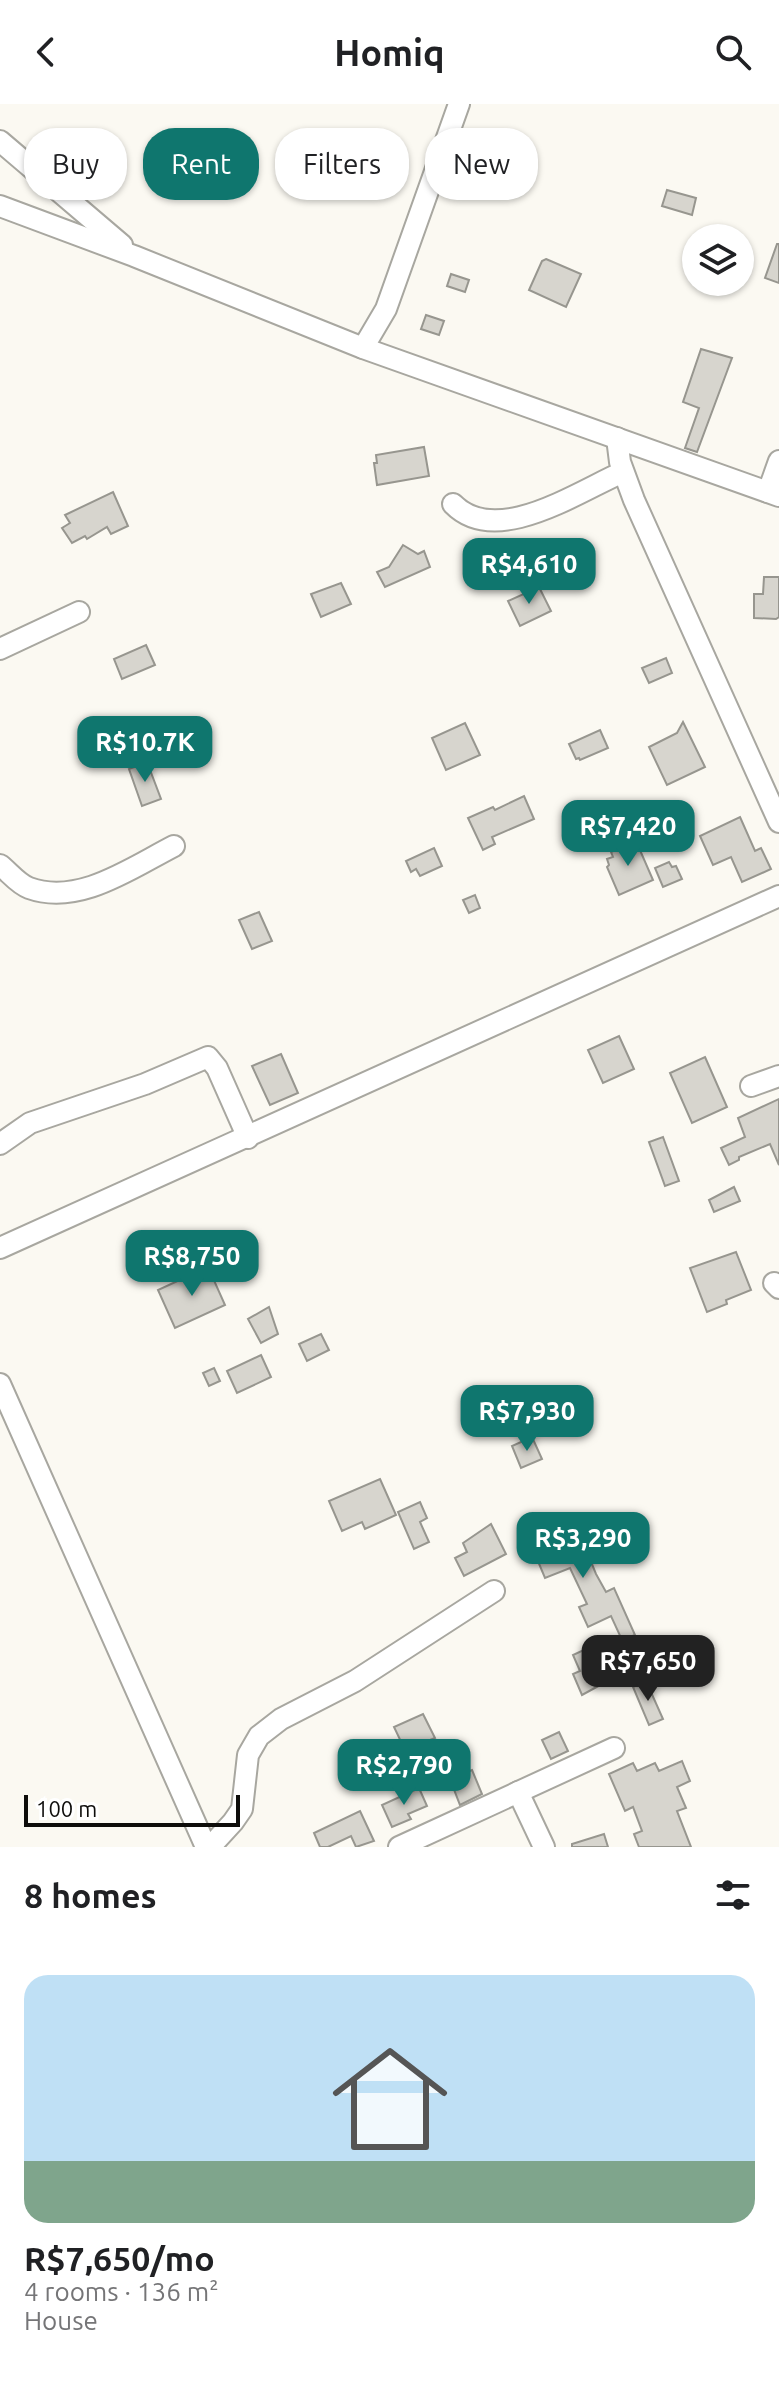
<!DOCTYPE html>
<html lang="en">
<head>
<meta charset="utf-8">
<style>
	:root { --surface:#fff; --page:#f6f6f6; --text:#202124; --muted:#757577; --line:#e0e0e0; --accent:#0f766e }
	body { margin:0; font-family:Ubuntu,sans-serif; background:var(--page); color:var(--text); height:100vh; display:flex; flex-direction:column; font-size:30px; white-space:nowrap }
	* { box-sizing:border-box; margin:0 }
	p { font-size:26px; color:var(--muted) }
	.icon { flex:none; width:44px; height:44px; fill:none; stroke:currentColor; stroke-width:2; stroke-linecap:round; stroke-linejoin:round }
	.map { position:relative; height:1743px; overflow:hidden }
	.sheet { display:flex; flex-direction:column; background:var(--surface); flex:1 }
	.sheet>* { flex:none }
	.hud { position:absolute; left:24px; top:24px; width:732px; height:72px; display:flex; gap:16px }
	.buttons { position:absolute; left:682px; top:120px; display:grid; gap:16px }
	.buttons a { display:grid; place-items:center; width:72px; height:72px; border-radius:50%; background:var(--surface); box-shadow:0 2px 6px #0004; font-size:40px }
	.scale { position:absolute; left:24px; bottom:20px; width:216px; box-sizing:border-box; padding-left:8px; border:4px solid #0e0d0b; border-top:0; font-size:22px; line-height:28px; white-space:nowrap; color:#0e0d0b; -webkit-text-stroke:6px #fff; paint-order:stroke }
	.price { position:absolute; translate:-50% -68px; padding:0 18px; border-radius:16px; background:var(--accent); color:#fff; font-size:26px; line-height:52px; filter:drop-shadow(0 2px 4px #0008) }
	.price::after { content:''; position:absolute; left:50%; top:48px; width:24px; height:18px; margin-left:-12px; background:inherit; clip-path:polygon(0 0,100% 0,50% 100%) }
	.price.on { background:#222; color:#fff }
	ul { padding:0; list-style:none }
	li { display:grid; align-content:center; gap:16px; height:424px; padding:0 24px }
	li+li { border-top:2px solid var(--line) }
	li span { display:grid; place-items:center; height:248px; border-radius:24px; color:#555 }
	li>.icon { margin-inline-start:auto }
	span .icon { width:144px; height:144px; fill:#fffc; stroke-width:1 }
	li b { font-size:34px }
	h2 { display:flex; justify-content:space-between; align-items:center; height:96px; padding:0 24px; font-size:34px }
	.chip { padding:0 28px; border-radius:32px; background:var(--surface); box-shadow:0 2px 6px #0004; font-size:28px; line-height:72px }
	.chip.on { background:var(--accent); color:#fff }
	header { display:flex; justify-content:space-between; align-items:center; height:104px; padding:0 24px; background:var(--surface); font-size:36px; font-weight:700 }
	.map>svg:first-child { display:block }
	.building { fill:#d7d5ce; stroke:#97968f; stroke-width:2 }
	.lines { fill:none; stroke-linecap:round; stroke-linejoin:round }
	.minor-casing { stroke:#a8a7a0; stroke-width:24 }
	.minor { stroke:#fff; stroke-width:20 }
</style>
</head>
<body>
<header><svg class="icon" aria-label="back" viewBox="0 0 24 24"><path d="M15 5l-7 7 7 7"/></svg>Homiq<svg class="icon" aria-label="search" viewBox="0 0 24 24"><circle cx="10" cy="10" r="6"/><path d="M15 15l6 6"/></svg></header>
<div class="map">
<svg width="779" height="1743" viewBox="0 0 779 1743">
	<rect width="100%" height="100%" fill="#fbf9f2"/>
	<!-- building -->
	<g class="building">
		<polygon points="464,30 479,35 475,47 460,41"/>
		<polygon points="667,86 696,94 692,111 662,102"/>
		<polygon points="777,140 779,140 779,179 765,174"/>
		<polygon points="546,155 581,170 566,203 529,186 542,157"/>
		<polygon points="451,170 469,176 465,188 447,182"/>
		<polygon points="426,211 444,217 439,231 421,225"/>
		<polygon points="701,245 732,254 697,348 685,344 699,304 683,298"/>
		<polygon points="424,343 429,372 377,381 374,359 377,359 376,351"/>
		<polygon points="113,388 128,422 111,430 107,423 87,435 85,432 72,439 62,424 70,419 65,411"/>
		<polygon points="403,441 418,450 424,447 430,463 385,483 377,468 389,463"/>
		<polygon points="505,447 510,459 497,464 492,452"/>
		<polygon points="764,473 779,473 779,513 776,515 754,514 754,490 763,490"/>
		<polygon points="341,479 351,500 321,513 311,490"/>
		<polygon points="539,483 551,507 520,522 508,497"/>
		<polygon points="146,541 155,561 122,575 114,555"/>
		<polygon points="666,554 672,569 649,579 642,564"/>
		<polygon points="683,618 705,663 667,681 649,643 677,629"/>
		<polygon points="465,619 480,651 446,666 432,634"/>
		<polygon points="600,626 608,644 580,656 579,654 576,655 569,640"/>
		<polygon points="147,658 161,695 142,702 129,665"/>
		<polygon points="524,692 534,715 492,733 495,740 483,746 468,714 493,703 495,706"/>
		<polygon points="740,713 755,747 761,744 771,765 742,778 731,753 713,761 700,732"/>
		<polygon points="636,737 653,776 619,791 607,763 609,761 607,755 613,753 611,748"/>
		<polygon points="434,744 442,762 420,772 416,765 411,768 406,757"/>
		<polygon points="669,758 672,763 676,762 682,775 663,783 655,764"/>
		<polygon points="475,791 480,804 469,809 463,796"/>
		<polygon points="259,808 272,837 252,845 239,816"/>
		<polygon points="619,932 634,965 603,979 588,946"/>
		<polygon points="281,950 298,989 270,1001 252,962"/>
		<polygon points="705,953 727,1003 692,1019 670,969"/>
		<polygon points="779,995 779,1061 770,1040 739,1053 739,1056 729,1061 721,1044 745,1033 738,1014"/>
		<polygon points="663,1033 679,1077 665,1082 649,1038"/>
		<polygon points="734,1083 740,1097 714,1108 709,1096"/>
		<polygon points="736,1148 751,1186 726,1196 727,1200 707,1208 690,1164"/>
		<polygon points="208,1163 225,1201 175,1224 158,1186"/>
		<polygon points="269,1203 278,1230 261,1239 248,1215"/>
		<polygon points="321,1230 329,1246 307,1257 299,1240"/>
		<polygon points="261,1251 271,1273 237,1289 227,1267"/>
		<polygon points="214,1264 220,1277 209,1282 203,1269"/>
		<polygon points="532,1333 542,1355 521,1364 512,1342"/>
		<polygon points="380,1375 396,1411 365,1425 362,1418 342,1427 329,1397"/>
		<polygon points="420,1398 427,1414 420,1418 429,1438 414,1445 398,1408"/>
		<polygon points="491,1420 506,1450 464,1472 455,1454 467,1448 463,1439"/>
		<polygon points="578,1426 596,1470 606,1488 614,1484 635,1531 622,1536 611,1512 588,1523 579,1503 587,1500 570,1464 545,1474 532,1443"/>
		<polygon points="590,1543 604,1579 582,1591 573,1570 580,1567 573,1551"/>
		<polygon points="646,1577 663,1615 649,1621 633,1583"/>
		<polygon points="423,1610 435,1634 405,1646 394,1623"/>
		<polygon points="559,1628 568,1647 551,1655 542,1636"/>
		<polygon points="682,1657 690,1677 677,1683 686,1704 677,1707 691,1743 639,1743 634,1730 642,1727 633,1703 625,1707 609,1670 633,1659 637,1667 655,1659 659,1667"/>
		<polygon points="472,1666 482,1690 460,1701 450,1675"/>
		<polygon points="419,1684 427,1702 408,1710 411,1715 392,1723 382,1701"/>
		<polygon points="360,1707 374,1737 356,1743 351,1732 328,1743 320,1743 314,1729"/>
		<polygon points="604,1730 608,1743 572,1743 572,1740"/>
	</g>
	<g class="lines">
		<!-- minor casing -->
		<g class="minor-casing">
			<g id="minor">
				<polyline points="0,37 122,141"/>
				<polyline points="0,102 134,152 363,244 779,392"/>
				<polyline points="363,244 386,205 459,0"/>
				<polyline points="617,334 620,358 634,396 779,718"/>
				<polyline points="768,388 779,357"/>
				<path d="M453,400C496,444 577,388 623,368"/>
				<polyline points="0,545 79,508"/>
				<path d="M0,761C9,768 18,780 29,784C79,802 131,764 174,742"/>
				<polyline points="751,982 779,972"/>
				<polyline points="0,1040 30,1019 145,980 208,953 217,964 248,1034"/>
				<polyline points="0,1144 779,792"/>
				<polyline points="774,1179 779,1184"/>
				<polyline points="0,1280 206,1743"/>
				<polyline points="518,1688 544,1743"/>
				<polyline points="210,1743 233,1718 242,1705 248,1651 259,1632 281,1615 355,1577 494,1487"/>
				<polyline points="399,1743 614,1644"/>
			</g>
		</g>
		<!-- minor -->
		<use href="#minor" class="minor"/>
	</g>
</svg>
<div class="buttons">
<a><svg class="icon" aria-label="layers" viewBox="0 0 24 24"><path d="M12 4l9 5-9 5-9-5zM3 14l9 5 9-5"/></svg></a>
</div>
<div class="scale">100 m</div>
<b class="price" style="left:529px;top:502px">R$4,610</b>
<b class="price" style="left:145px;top:680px">R$10.7K</b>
<b class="price" style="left:628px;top:764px">R$7,420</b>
<b class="price" style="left:192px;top:1194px">R$8,750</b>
<b class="price" style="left:527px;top:1349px">R$7,930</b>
<b class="price" style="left:583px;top:1476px">R$3,290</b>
<b class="price on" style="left:648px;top:1599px">R$7,650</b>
<b class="price" style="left:404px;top:1703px">R$2,790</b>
<div class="hud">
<a class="chip">Buy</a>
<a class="chip on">Rent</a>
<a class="chip">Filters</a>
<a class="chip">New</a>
</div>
</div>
<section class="sheet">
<h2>8 homes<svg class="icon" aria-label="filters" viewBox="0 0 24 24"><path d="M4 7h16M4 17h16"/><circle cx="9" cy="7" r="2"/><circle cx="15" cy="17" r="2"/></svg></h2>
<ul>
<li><span style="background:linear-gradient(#bfe0f5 75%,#7fa58c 0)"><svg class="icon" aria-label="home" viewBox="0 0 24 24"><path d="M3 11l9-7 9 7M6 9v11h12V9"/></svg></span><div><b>R$7,650/mo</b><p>4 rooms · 136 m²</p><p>House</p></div></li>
</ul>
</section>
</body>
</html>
